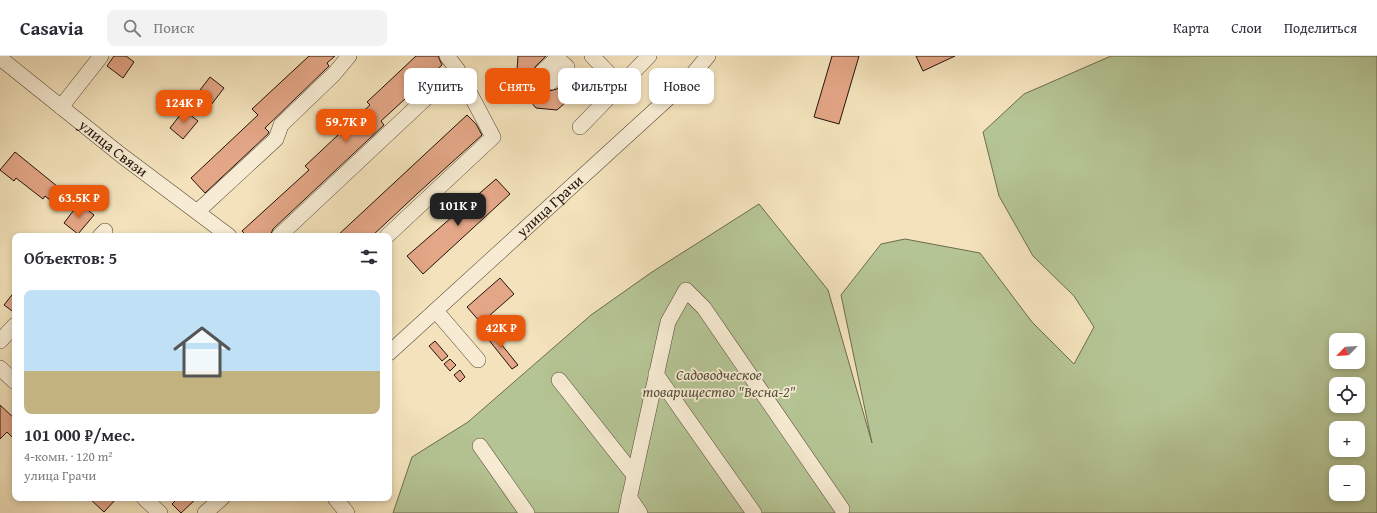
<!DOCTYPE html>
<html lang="ru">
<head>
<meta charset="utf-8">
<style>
	:root { --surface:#fff; --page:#f2f2f3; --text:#2b2b33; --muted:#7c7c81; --line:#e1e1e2; --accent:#ea580c }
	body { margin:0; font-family:"Gentium Book Plus",serif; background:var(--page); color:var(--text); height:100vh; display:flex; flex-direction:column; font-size:15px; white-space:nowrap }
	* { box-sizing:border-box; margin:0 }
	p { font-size:13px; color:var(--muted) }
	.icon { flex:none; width:22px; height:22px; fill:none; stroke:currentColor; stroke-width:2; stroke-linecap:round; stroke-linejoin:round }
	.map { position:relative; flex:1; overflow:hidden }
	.drawer { position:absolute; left:12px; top:177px; width:380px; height:268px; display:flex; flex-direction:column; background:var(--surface); border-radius:8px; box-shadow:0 2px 6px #0003 }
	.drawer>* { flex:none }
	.guide { position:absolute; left:404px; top:12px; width:380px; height:36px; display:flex; gap:8px }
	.needle { width:26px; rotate:245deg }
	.controls { position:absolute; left:1329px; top:277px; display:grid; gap:8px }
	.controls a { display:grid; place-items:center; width:36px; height:36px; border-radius:8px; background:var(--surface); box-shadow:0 2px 6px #0003; font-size:20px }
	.price { position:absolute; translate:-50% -34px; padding:0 9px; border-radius:8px; background:var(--accent); color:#fff; font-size:13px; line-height:26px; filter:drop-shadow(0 1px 2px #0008) }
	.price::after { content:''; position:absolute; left:50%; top:24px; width:12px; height:9px; margin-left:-6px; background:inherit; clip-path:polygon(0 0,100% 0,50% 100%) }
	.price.on { background:#222; color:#fff }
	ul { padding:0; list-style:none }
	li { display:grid; align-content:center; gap:8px; height:212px; padding:0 12px }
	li+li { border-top:1px solid var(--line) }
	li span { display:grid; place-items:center; height:124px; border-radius:8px; color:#555 }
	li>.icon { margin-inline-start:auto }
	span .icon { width:72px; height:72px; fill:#fffc; stroke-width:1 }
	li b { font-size:17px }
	h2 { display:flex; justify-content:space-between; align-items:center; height:48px; padding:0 12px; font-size:17px }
	.tag { padding:0 14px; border-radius:8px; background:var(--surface); box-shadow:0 2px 6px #0003; font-size:14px; line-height:36px }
	.tag.on { background:var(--accent); color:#fff }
	header { display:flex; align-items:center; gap:24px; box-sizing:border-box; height:56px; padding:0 20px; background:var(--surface); border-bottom:1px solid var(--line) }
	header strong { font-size:19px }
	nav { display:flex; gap:22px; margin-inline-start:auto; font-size:14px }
	.search { width:280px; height:36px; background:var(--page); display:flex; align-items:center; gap:10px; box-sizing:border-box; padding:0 14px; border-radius:8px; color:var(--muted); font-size:15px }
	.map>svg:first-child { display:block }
	.green { fill:#b5c494; stroke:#6c6b50; fill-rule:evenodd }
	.building { fill:#e3a686; stroke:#23120b }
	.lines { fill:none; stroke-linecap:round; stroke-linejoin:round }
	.minor-casing { stroke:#574637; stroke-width:16 }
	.minor { stroke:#f7ecd3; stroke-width:15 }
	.labels { text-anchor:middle; stroke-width:3.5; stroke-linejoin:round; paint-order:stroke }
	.street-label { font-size:15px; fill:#23120b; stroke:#f7ecd3 }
	.park-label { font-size:15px; font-style:italic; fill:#56503b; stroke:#f7ecd3 }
</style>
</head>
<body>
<header>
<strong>Casavia</strong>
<div class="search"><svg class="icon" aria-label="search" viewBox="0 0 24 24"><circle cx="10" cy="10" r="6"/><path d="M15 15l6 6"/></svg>Поиск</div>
<nav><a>Карта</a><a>Слои</a><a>Поделиться</a></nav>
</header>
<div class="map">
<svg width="1377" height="457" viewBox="0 0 1377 457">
	<rect width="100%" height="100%" fill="#f3e2bb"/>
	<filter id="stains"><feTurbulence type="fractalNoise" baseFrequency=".005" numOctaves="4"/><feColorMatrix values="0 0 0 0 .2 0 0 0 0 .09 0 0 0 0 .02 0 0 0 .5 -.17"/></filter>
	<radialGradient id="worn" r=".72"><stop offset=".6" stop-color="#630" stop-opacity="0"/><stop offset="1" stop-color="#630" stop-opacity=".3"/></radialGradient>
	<!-- green -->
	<path class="green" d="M1111,0H1377V457H393L412,401L468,366L591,259L652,216L759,148L828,234L872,387L841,239L881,188L905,183L980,197L1032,266L1074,308L1094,271L1074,240L1033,200L999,140L983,76L1024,38ZM1336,284H1358V306H1336ZM1336,328H1358V350H1336ZM1336,372H1358V394H1336ZM1336,416H1358V438H1336Z"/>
	<!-- building -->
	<g class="building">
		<polygon points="114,0 126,0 134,6 123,22 107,10"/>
		<polygon points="309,0 335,0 327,7 329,10 327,12 265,72 269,76 268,78 205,137 191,122 258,59 252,53"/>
		<polygon points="416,0 438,0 442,9 381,65 384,69 273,173 270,180 247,180 242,175 309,114 305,110 370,49 367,46"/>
		<polygon points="518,0 546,0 535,11 532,19 535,24 549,35 557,33 574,16 584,17 582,32 557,54 536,52 516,28"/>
		<polygon points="832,0 859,0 839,68 814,61"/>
		<polygon points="916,0 955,0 923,15"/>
		<polygon points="210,21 224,32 211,49 197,38"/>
		<polygon points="184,54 198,65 183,83 170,72"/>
		<polygon points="467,59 476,68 482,79 418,137 372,180 337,180"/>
		<polygon points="15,96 63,135 54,147 45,140 43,143 16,122 14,125 0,114"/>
		<polygon points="496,123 510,138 423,218 407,200"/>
		<polygon points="79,147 94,159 78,178 64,167"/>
		<polygon points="500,222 514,238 481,267 467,251"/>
		<polygon points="15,235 15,257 4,249"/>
		<polygon points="489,273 518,309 512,313 484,278"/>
		<polygon points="435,285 448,300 442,305 429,290"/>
		<polygon points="450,303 456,309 450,315 444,308"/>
		<polygon points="460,314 465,321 460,326 454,319"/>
		<polygon points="0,349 15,363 15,384 7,376 0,383"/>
		<polygon points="89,442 117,442 104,456"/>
		<polygon points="178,442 197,442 181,457 172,448"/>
	</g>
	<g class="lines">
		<!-- minor casing -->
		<g class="minor-casing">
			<g id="minor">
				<polyline points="592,0 621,30"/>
				<path id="s1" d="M0,2L121,99L229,180"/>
				<polygon points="557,2 567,11 551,26 541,17"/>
				<polyline points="61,51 101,0"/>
				<polyline points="580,71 649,0"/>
				<polyline points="198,155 276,83 281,69 334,18 349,0"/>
				<polyline points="100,180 105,175"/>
				<polyline points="279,180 457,13"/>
				<polyline points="387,180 493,81 457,13 447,0"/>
				<polyline points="436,255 478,304"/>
				<polyline points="0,285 15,269"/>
				<path id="s2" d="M389,297L687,25L708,0"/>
				<polyline points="0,312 15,326"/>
				<polyline points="656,318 754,457"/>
				<polyline points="559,324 634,419"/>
				<polyline points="480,390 527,457"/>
				<polyline points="629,441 640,457"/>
				<polyline points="144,442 160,457"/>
				<polyline points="335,442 347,457"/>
				<polyline points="205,457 222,442"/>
				<polyline points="626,457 668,266 686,234 704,252 842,453"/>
			</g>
		</g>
		<!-- minor -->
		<use href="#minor" class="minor"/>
	</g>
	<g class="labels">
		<!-- street labels -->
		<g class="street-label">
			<text dy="5" stroke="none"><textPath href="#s1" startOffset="145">улица Связи</textPath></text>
			<text dy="5" stroke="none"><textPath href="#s2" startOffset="218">улица Грачи</textPath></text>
		</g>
		<!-- park labels -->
		<g class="park-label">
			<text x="719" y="324">Садоводческое<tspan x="719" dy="17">товарищество "Весна-2"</tspan></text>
		</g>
	</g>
	<rect width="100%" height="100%" filter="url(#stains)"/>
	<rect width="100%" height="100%" fill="url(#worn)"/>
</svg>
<div class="controls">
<a><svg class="needle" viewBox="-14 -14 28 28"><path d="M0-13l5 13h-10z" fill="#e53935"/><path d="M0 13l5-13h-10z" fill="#7c7c81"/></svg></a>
<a><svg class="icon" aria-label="locate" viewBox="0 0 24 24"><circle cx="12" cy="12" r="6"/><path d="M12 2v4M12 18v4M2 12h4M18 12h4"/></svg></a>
<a>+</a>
<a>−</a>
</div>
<b class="price" style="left:184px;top:68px">124K ₽</b>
<b class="price" style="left:346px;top:87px">59.7K ₽</b>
<b class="price" style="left:79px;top:163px">63.5K ₽</b>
<b class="price on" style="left:458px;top:171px">101K ₽</b>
<b class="price" style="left:501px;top:293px">42K ₽</b>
<div class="guide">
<a class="tag">Купить</a>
<a class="tag on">Снять</a>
<a class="tag">Фильтры</a>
<a class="tag">Новое</a>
</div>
<section class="drawer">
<h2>Объектов: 5<svg class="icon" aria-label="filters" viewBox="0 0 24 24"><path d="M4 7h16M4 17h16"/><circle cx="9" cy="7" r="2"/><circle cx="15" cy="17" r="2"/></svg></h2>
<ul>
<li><span style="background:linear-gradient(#bfe0f5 65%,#c2b280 0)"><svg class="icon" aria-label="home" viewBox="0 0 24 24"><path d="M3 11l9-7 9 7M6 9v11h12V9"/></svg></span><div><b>101 000 ₽/мес.</b><p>4-комн. · 120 m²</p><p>улица Грачи</p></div></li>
</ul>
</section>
</div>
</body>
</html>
